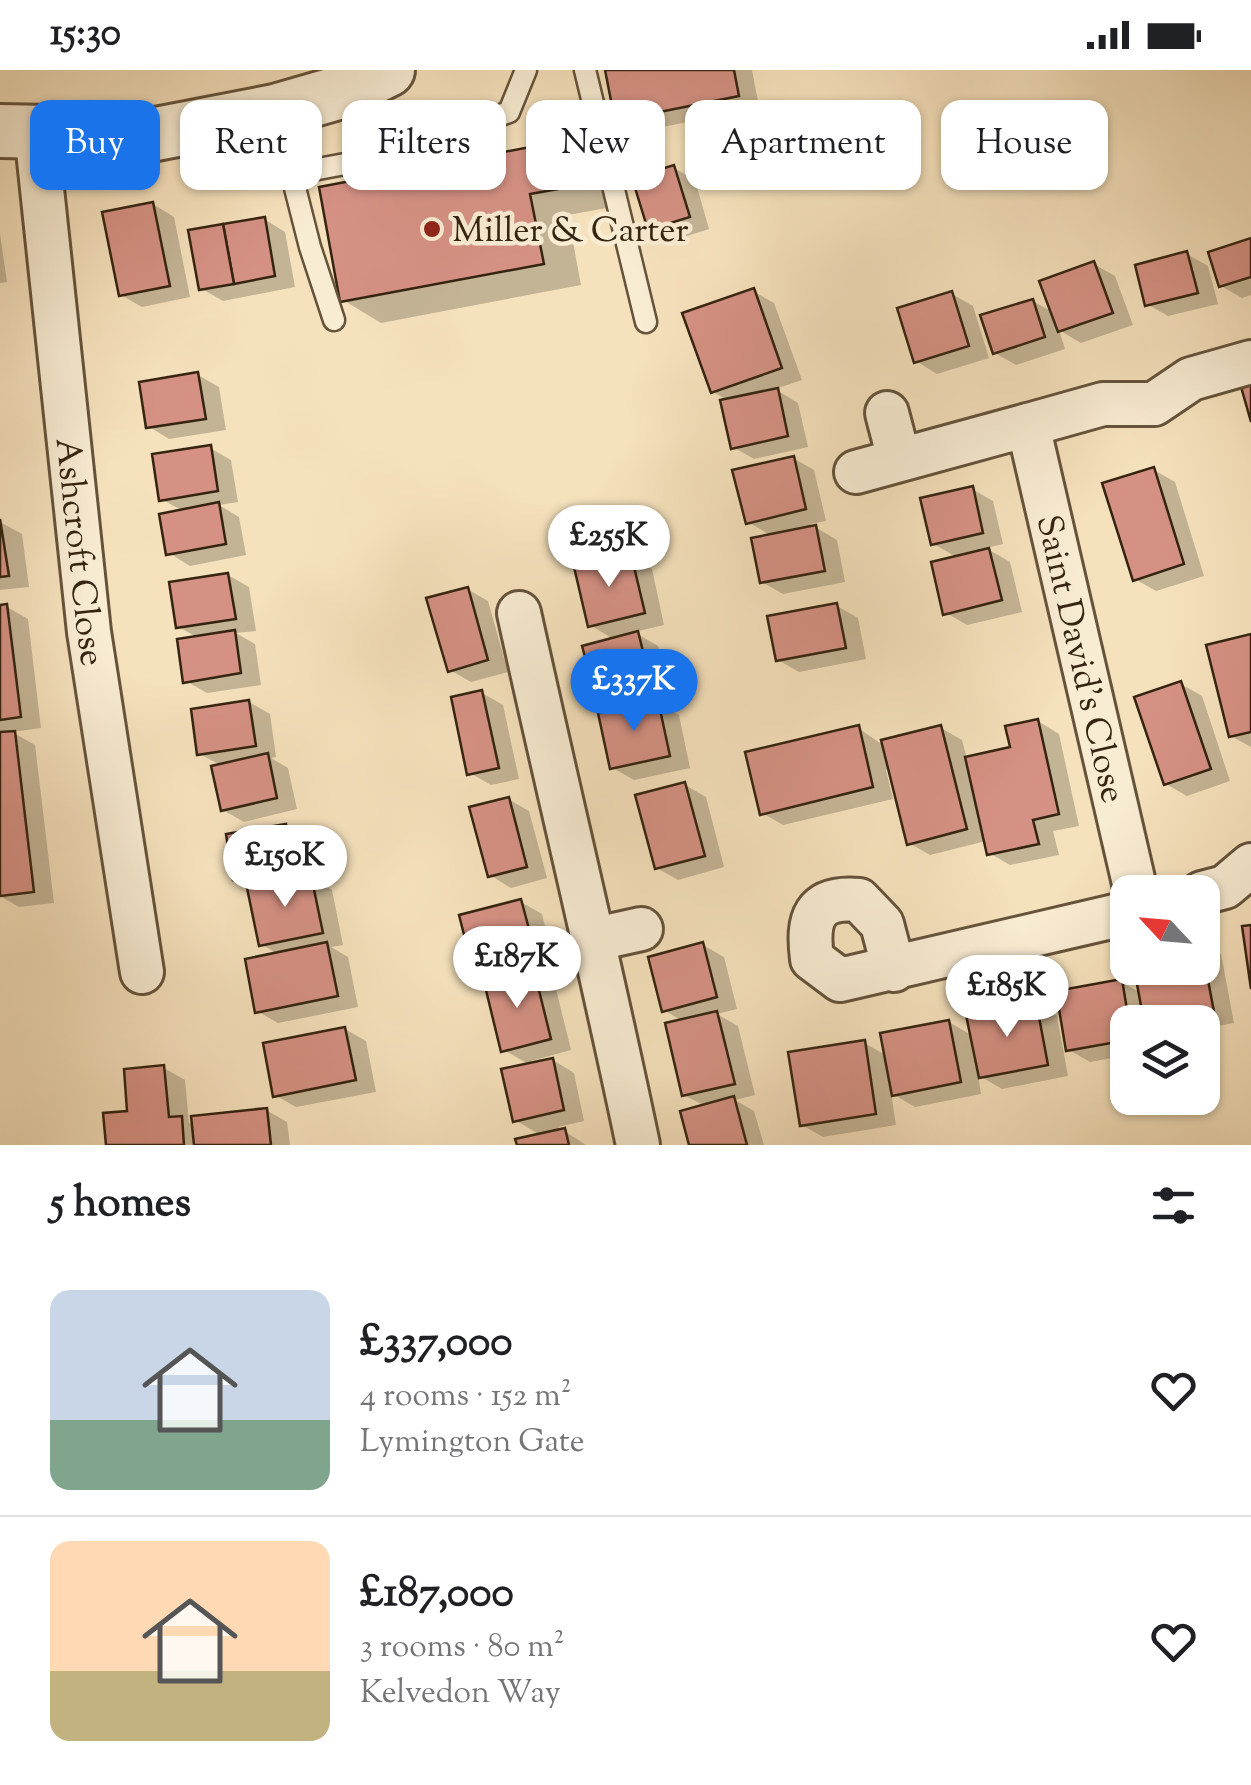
<!DOCTYPE html>
<html lang="en">
<head>
<meta charset="utf-8">
<style>
	:root { --surface:#fff; --page:#f2f2f2; --text:#202124; --muted:#757577; --line:#e0e0e0; --accent:#1a73e8 }
	body { margin:0; font-family:"Sorts Mill Goudy",serif; background:var(--page); color:var(--text); height:100vh; display:flex; flex-direction:column; font-size:38px; white-space:nowrap }
	* { box-sizing:border-box; margin:0 }
	p { font-size:32px; color:var(--muted) }
	.icon { flex:none; width:55px; height:55px; fill:none; stroke:currentColor; stroke-width:2; stroke-linecap:round; stroke-linejoin:round }
	.map { position:relative; height:1075px; overflow:hidden }
	.details { display:flex; flex-direction:column; background:var(--surface); flex:1 }
	.details>* { flex:none }
	.banner { position:absolute; left:30px; top:30px; width:1192px; height:90px; display:flex; gap:20px }
	.needle { width:65px; rotate:296deg }
	.fabs { position:absolute; left:1110px; top:805px; display:grid; gap:20px }
	.fabs a { display:grid; place-items:center; width:110px; height:110px; border-radius:20px; background:var(--surface); box-shadow:0 2px 8px #0004; font-size:50px }
	.price { position:absolute; translate:-50% -85px; padding:0 22px; border-radius:35px; background:#fff; color:#222; font-size:32px; line-height:65px; filter:drop-shadow(0 2px 5px #0008) }
	.price::after { content:''; position:absolute; left:50%; top:60px; width:30px; height:22px; margin-left:-15px; background:inherit; clip-path:polygon(0 0,100% 0,50% 100%) }
	.price.on { background:var(--accent); color:#fff }
	ul { padding:0; list-style:none }
	li { display:flex; align-items:center; gap:30px; height:250px; padding:0 50px }
	li+li { border-top:2px solid var(--line) }
	li span { display:grid; place-items:center; flex:none; width:280px; height:200px; border-radius:20px; color:#555 }
	li>.icon { margin-inline-start:auto }
	span .icon { width:120px; height:120px; fill:#fffc; stroke-width:1 }
	li b { font-size:42px }
	h2 { display:flex; justify-content:space-between; align-items:center; height:120px; padding:0 50px; font-size:42px }
	.chip { padding:0 35px; border-radius:20px; background:var(--surface); box-shadow:0 2px 8px #0004; font-size:35px; line-height:90px }
	.chip.on { background:var(--accent); color:#fff }
	.status { display:flex; justify-content:space-between; align-items:center; height:70px; padding:0 50px; background:var(--surface); direction:ltr }
	.status svg { height:28px; fill:currentColor }
	.map>svg:first-child { display:block }
	.shadow { fill:#0003 }
	.building { fill:#d59184; stroke:#352410; stroke-width:2.5 }
	.lines { fill:none; stroke-linecap:round; stroke-linejoin:round }
	.service-casing { stroke:#65533b; stroke-width:25 }
	.minor-casing { stroke:#65533b; stroke-width:48 }
	.tertiary-casing { stroke:#65533b; stroke-width:58 }
	.service { stroke:#f8ecd3; stroke-width:20 }
	.minor { stroke:#f8ecd3; stroke-width:42 }
	.tertiary { stroke:#f8ecd3; stroke-width:52 }
	.poi-dot { fill:#8f2418; stroke:#f8ecd3; stroke-width:4 }
	.labels { text-anchor:middle; stroke-width:9; stroke-linejoin:round; paint-order:stroke }
	.poi-label { font-size:35px; fill:#352410; stroke:#f8ecd3; text-anchor:start }
	.street-label { font-size:35px; fill:#352410; stroke:#f8ecd3 }
</style>
</head>
<body>
<div class="status"><b>15:30</b><svg viewBox="0 0 49 12"><path d="M0 12V9h3v3zM5 12V6h3v6zM10 12V3h3v9zM15 12V0h3v12zM26 1h20v11H26zM47 4h2v5h-2z"/></svg></div>
<div class="map">
<svg width="1251" height="1075" viewBox="0 0 1251 1075">
	<rect width="100%" height="100%" fill="#f5e1bc"/>
	<filter id="stains"><feTurbulence type="fractalNoise" baseFrequency=".002" numOctaves="4"/><feColorMatrix values="0 0 0 0 .2 0 0 0 0 .09 0 0 0 0 .02 0 0 0 .5 -.17"/></filter>
	<radialGradient id="worn" r=".72"><stop offset=".6" stop-color="#630" stop-opacity="0"/><stop offset="1" stop-color="#630" stop-opacity=".3"/></radialGradient>
	<!-- shadow -->
	<g class="shadow">
		<polygon points="608,0 752,0 759,37 639,62 618,50"/>
		<polygon points="583,70 622,92 629,134 568,145 581,215 381,253 343,230"/>
		<polygon points="674,98 695,110 709,159 671,171 650,159"/>
		<polygon points="153,134 174,147 190,227 142,237 121,225"/>
		<polygon points="264,149 285,162 295,217 223,231 202,219"/>
		<polygon points="0,164 7,212 0,213"/>
		<polygon points="1251,171 1251,225 1242,228 1221,216"/>
		<polygon points="1187,184 1208,196 1218,234 1168,246 1147,234"/>
		<polygon points="1094,194 1115,206 1133,255 1081,273 1059,260 1065,279 1016,295 995,283 1033,231 1054,243"/>
		<polygon points="753,221 774,233 802,310 775,319 798,333 808,377 754,389 733,377 729,331 713,322"/>
		<polygon points="952,224 973,236 989,288 937,304 916,291"/>
		<polygon points="198,305 219,317 226,360 169,369 148,356"/>
		<polygon points="210,378 231,390 238,432 219,435 239,447 246,485 190,496 169,483 183,441 161,429"/>
		<polygon points="793,388 814,400 826,451 810,454 837,470 845,512 783,524 762,512 772,466 748,452"/>
		<polygon points="1154,400 1175,412 1204,506 1156,521 1135,509"/>
		<polygon points="972,419 993,431 1003,474 986,478 1010,492 1022,542 967,555 946,543 958,488 934,474"/>
		<polygon points="0,452 22,464 29,517 0,520"/>
		<polygon points="630,487 652,499 664,555 634,562 658,576 671,625 653,630 679,645 690,698 634,710 613,698 621,640 599,627 615,570 590,555"/>
		<polygon points="228,505 249,517 256,561 236,563 255,574 261,615 207,623 186,611 198,568 179,557"/>
		<polygon points="467,519 488,531 508,602 471,612 450,600"/>
		<polygon points="837,536 858,548 866,589 799,602 778,590"/>
		<polygon points="0,537 7,537 28,549 41,658 12,662 35,675 54,833 19,837 0,826"/>
		<polygon points="1251,567 1251,677 1231,666"/>
		<polygon points="1181,614 1202,626 1230,711 1187,726 1166,714"/>
		<polygon points="482,623 503,635 519,709 491,715 470,703"/>
		<polygon points="249,632 270,644 276,687 271,688 288,698 297,739 244,752 223,740 222,696 200,684"/>
		<polygon points="1038,651 1059,664 1079,756 1053,761 1059,785 1010,795 989,783 986,771 930,785 909,773 891,699 886,700 893,729 783,755 762,743 858,658 880,673 941,658 962,670 967,689 1013,679"/>
		<polygon points="685,715 706,727 724,797 678,810 657,798"/>
		<polygon points="508,729 529,741 547,808 511,818 490,805"/>
		<polygon points="285,757 306,769 312,808 332,820 343,875 331,877 348,887 358,937 278,953 257,941 279,885 261,874 255,819 235,808"/>
		<polygon points="521,832 542,844 556,900 538,905 555,915 571,980 531,991 532,995 553,990 574,1003 584,1051 558,1057 586,1075 519,1075 542,1066 515,1050 530,995 504,980 493,913 476,903"/>
		<polygon points="1202,873 1221,884 1234,953 1202,959 1202,952 1128,952 1128,985 1090,992 1069,980 1121,912 1141,923 1136,898 1202,898"/>
		<polygon points="703,875 724,887 737,939 717,944 738,956 755,1025 735,1030 754,1041 764,1075 692,1075 705,1036 684,1025 684,952 664,940"/>
		<polygon points="1036,934 1057,946 1068,1006 1002,1019 978,1005 981,1024 915,1037 891,1023 896,1055 823,1067 802,1055 864,973 886,985 949,952 973,966"/>
		<polygon points="345,959 366,971 376,1022 296,1037 275,1025"/>
		<polygon points="164,998 185,1010 189,1053 194,1056 266,1040 287,1052 290,1075 108,1075"/>
	</g>
	<!-- building -->
	<g class="building">
		<polygon points="605,0 734,0 739,26 615,51"/>
		<polygon points="583,67 592,113 530,124 544,194 340,232 319,117"/>
		<polygon points="674,95 690,147 648,160 632,108"/>
		<polygon points="153,132 170,216 119,226 102,142"/>
		<polygon points="265,147 275,206 234,214 223,154"/>
		<polygon points="223,154 234,214 199,220 188,160"/>
		<polygon points="1251,168 1251,207 1219,217 1208,182"/>
		<polygon points="1187,181 1198,223 1145,236 1135,195"/>
		<polygon points="1094,191 1113,243 1058,262 1039,211"/>
		<polygon points="754,218 782,298 711,323 682,243"/>
		<polygon points="952,221 969,276 914,293 897,238"/>
		<polygon points="1033,229 1045,267 993,284 980,245"/>
		<polygon points="198,302 206,349 146,358 139,312"/>
		<polygon points="1251,310 1251,352 1240,313"/>
		<polygon points="778,318 788,366 731,379 720,330"/>
		<polygon points="211,375 218,421 159,431 152,384"/>
		<polygon points="794,386 806,439 746,454 732,400"/>
		<polygon points="1154,397 1184,494 1133,511 1102,413"/>
		<polygon points="973,416 983,463 931,475 920,428"/>
		<polygon points="219,432 226,474 166,485 159,444"/>
		<polygon points="0,449 9,506 0,507"/>
		<polygon points="816,455 825,501 760,513 751,468"/>
		<polygon points="989,478 1002,530 943,545 931,492"/>
		<polygon points="631,484 645,543 588,557 574,497"/>
		<polygon points="228,503 236,549 176,558 169,512"/>
		<polygon points="468,517 488,590 448,602 426,528"/>
		<polygon points="837,533 846,578 776,591 767,546"/>
		<polygon points="7,534 21,647 0,650 0,535"/>
		<polygon points="235,560 241,603 183,613 177,569"/>
		<polygon points="638,561 651,614 597,629 582,576"/>
		<polygon points="1251,564 1251,662 1229,667 1206,575"/>
		<polygon points="1181,611 1211,699 1164,715 1134,627"/>
		<polygon points="482,620 499,698 467,705 451,627"/>
		<polygon points="249,630 256,676 197,685 191,639"/>
		<polygon points="658,630 670,686 610,699 598,643"/>
		<polygon points="1038,649 1059,744 1033,750 1039,774 987,785 965,687 1010,677 1005,656"/>
		<polygon points="859,655 873,717 760,745 745,682"/>
		<polygon points="941,655 967,759 907,775 881,670"/>
		<polygon points="15,661 34,822 0,826 0,662"/>
		<polygon points="268,683 277,728 221,741 211,696"/>
		<polygon points="685,712 705,786 655,799 635,725"/>
		<polygon points="509,727 527,797 488,807 469,737"/>
		<polygon points="286,754 293,800 233,810 226,764"/>
		<polygon points="311,805 323,863 259,876 247,818"/>
		<polygon points="521,829 537,889 474,904 459,845"/>
		<polygon points="1251,855 1251,919 1242,856"/>
		<polygon points="327,872 338,926 255,943 245,889"/>
		<polygon points="703,872 717,927 662,942 648,887"/>
		<polygon points="1202,878 1214,942 1144,952 1134,898 1202,898"/>
		<polygon points="534,900 551,969 501,982 484,912"/>
		<polygon points="1122,909 1129,952 1128,970 1066,981 1056,921"/>
		<polygon points="1036,931 1048,995 979,1008 966,945"/>
		<polygon points="717,941 735,1014 682,1026 665,953"/>
		<polygon points="949,950 961,1012 892,1026 880,963"/>
		<polygon points="345,957 356,1010 273,1027 263,973"/>
		<polygon points="865,970 876,1044 800,1056 788,982"/>
		<polygon points="553,988 564,1040 513,1052 501,999"/>
		<polygon points="164,995 169,1047 182,1046 184,1075 106,1075 103,1043 127,1041 124,999"/>
		<polygon points="734,1026 747,1075 689,1075 680,1041"/>
		<polygon points="267,1038 271,1075 194,1075 191,1046"/>
		<polygon points="565,1058 569,1075 517,1075 515,1069"/>
	</g>
	<g class="lines">
		<!-- service casing -->
		<g class="service-casing">
			<g id="service">
				<polyline points="585,0 646,252"/>
				<polyline points="276,43 310,177 334,250"/>
				<polyline points="292,104 387,86 509,42 526,0"/>
			</g>
		</g>
		<!-- minor casing -->
		<g class="minor-casing">
			<g id="minor">
				<path id="s1" d="M36,62L89,562L142,902"/>
				<polyline points="887,343 899,389"/>
				<polyline points="1028,355 1103,334 1154,334 1191,309 1251,292"/>
				<path id="s2" d="M856,402L1028,355L1136,822"/>
				<path d="M519,543C558,721 601,897 638,1075"/>
				<polyline points="1202,823 1225,817 1251,795"/>
				<polyline points="596,869 641,859"/>
				<path d="M894,900L882,854L859,830C813,826 807,849 812,889L840,910L1128,843"/>
			</g>
		</g>
		<!-- tertiary casing -->
		<g class="tertiary-casing">
			<polyline id="tertiary" points="0,61 156,64 275,41 348,20 388,0"/>
		</g>
		<!-- service -->
		<use href="#service" class="service"/>
		<!-- minor -->
		<use href="#minor" class="minor"/>
		<!-- tertiary -->
		<use href="#tertiary" class="tertiary"/>
	</g>
	<!-- markers -->
	<circle class="poi-dot" cx="432" cy="159" r="10"/>
	<g class="labels">
		<!-- poi labels -->
		<g class="poi-label">
			<text x="452" y="171">Miller &amp; Carter</text>
		</g>
		<!-- street labels -->
		<g class="street-label">
			<text dy="12" stroke="none"><textPath href="#s1" startOffset="422">Ashcroft Close</textPath></text>
			<text dy="12" stroke="none"><textPath href="#s2" startOffset="418">Saint David's Close</textPath></text>
		</g>
	</g>
	<rect width="100%" height="100%" filter="url(#stains)"/>
	<rect width="100%" height="100%" fill="url(#worn)"/>
</svg>
<div class="fabs">
<a><svg class="needle" viewBox="-14 -14 28 28"><path d="M0-13l5 13h-10z" fill="#e53935"/><path d="M0 13l5-13h-10z" fill="#757577"/></svg></a>
<a><svg class="icon" aria-label="layers" viewBox="0 0 24 24"><path d="M12 4l9 5-9 5-9-5zM3 14l9 5 9-5"/></svg></a>
</div>
<b class="price" style="left:609px;top:520px">£255K</b>
<b class="price on" style="left:634px;top:664px">£337K</b>
<b class="price" style="left:285px;top:840px">£150K</b>
<b class="price" style="left:517px;top:941px">£187K</b>
<b class="price" style="left:1007px;top:970px">£185K</b>
<div class="banner">
<a class="chip on">Buy</a>
<a class="chip">Rent</a>
<a class="chip">Filters</a>
<a class="chip">New</a>
<a class="chip">Apartment</a>
<a class="chip">House</a>
</div>
</div>
<section class="details">
<h2>5 homes<svg class="icon" aria-label="filters" viewBox="0 0 24 24"><path d="M4 7h16M4 17h16"/><circle cx="9" cy="7" r="2"/><circle cx="15" cy="17" r="2"/></svg></h2>
<ul>
<li><span style="background:linear-gradient(#c9d6e8 65%,#7fa58c 0)"><svg class="icon" aria-label="home" viewBox="0 0 24 24"><path d="M3 11l9-7 9 7M6 9v11h12V9"/></svg></span><div><b>£337,000</b><p>4 rooms · 152 m²</p><p>Lymington Gate</p></div><svg class="icon" aria-label="heart" viewBox="0 0 24 24"><path d="M12 20l-8-8c-3-5 5-10 8-4 3-6 11-1 8 4z"/></svg></li>
<li><span style="background:linear-gradient(#ffd9b3 65%,#c2b280 0)"><svg class="icon" aria-label="home" viewBox="0 0 24 24"><path d="M3 11l9-7 9 7M6 9v11h12V9"/></svg></span><div><b>£187,000</b><p>3 rooms · 80 m²</p><p>Kelvedon Way</p></div><svg class="icon" aria-label="heart" viewBox="0 0 24 24"><path d="M12 20l-8-8c-3-5 5-10 8-4 3-6 11-1 8 4z"/></svg></li>
</ul>
</section>
</body>
</html>
